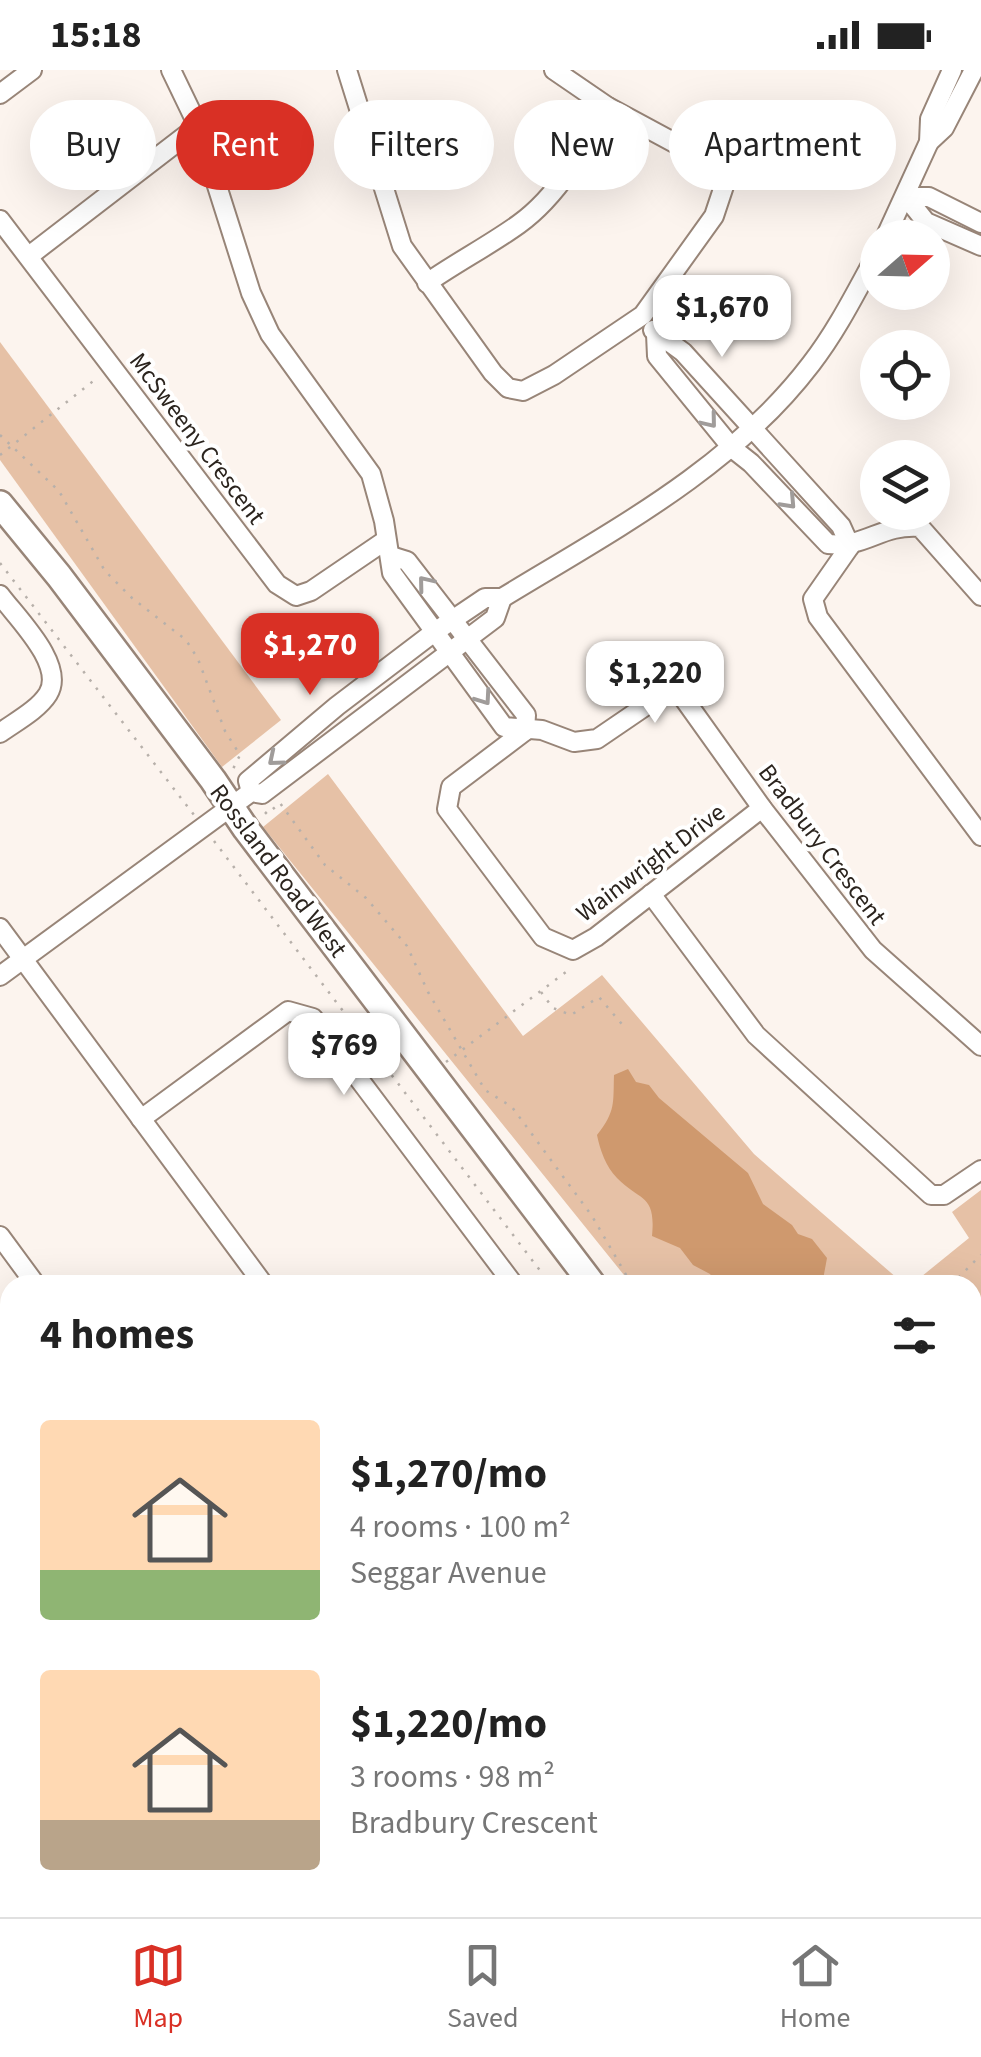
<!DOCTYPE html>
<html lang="en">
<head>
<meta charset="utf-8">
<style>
	:root { --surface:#fff; --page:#f2f2f2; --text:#222; --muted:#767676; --line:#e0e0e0; --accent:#d93025 }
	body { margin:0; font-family:"Source Sans 3",sans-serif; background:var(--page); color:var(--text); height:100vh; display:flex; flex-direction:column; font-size:38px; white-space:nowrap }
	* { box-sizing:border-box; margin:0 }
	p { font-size:32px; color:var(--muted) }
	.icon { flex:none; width:55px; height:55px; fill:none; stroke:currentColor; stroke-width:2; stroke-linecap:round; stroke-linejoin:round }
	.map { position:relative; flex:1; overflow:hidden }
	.details { position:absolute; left:0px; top:1205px; width:982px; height:642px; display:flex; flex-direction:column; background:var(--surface); border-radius:30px 30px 0 0; box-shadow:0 10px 40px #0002 }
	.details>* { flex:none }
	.banner { position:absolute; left:30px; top:30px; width:922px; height:90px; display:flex; gap:20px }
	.needle { width:65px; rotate:70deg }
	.tools { position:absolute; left:860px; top:150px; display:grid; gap:20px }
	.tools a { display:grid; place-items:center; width:90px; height:90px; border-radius:50%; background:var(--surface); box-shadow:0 10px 40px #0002; font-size:50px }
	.price { position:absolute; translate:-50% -85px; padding:0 22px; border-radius:20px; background:#fff; color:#222; font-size:32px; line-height:65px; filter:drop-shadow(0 2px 5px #0008) }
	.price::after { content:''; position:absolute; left:50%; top:60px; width:30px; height:22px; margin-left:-15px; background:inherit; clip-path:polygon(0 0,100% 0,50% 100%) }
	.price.active { background:var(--accent); color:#fff }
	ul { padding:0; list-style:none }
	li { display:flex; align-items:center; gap:30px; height:250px; padding:0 40px }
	li span { display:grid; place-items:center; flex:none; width:280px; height:200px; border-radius:10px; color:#555 }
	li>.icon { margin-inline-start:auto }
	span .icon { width:120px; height:120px; fill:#fffc; stroke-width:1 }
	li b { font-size:42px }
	h2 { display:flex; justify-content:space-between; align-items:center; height:120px; padding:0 40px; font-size:42px }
	.chip { padding:0 35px; border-radius:45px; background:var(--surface); box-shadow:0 10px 40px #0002; font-size:35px; line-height:90px }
	.chip.active { background:var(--accent); color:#fff }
	.status { display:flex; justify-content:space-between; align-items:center; height:70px; padding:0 50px; background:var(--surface); direction:ltr }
	.status svg { height:28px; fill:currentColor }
	.dock { display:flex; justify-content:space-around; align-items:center; height:140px; border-top:2px solid var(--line); background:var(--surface); font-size:28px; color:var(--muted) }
	.dock a { display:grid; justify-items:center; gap:5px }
	.dock .active { color:var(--accent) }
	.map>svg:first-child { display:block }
	.green { fill:#e6c1a6 }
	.water { fill:#cf996e }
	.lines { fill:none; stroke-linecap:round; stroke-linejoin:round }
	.stream { stroke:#cf996e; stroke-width:4 }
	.street-casing { stroke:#988578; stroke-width:22 }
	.secondary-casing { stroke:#988578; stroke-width:30 }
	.path { stroke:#b7b0aa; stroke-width:2.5; stroke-dasharray:2.5 8; stroke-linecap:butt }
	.street { stroke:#fff; stroke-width:18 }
	.secondary { stroke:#fff; stroke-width:25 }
	.oneway { stroke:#a09c9a }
	.labels { text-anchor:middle; stroke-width:8; stroke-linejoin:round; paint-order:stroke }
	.street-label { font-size:25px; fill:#2b241e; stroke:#fff }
</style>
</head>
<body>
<div class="status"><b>15:18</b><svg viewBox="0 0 49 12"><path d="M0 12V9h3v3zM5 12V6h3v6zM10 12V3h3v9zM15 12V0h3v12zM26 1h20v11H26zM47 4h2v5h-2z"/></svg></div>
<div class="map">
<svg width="981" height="1847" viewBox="0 0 981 1847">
	<rect width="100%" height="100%" fill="#fcf4ee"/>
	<!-- green -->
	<g class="green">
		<polygon points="0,272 281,650 222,697 0,390"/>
		<polygon points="328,704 523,966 602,905 754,1084 905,1215 632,1215 263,757"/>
		<polygon points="981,1120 981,1649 972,1638 972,1215 911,1215 969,1168 952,1142"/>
		<polygon points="0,1355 10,1368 10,1728 0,1726"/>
		<polygon points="137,1838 269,1838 255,1847 145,1847"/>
	</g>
	<!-- water -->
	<g class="water">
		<path d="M628,999L636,1012L649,1015L659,1028L748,1103L763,1134L792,1155L798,1164L812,1169L827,1188L822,1215H718L710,1204L693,1195L680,1178L652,1166C656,1124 641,1132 617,1108C606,1097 600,1080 597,1065C616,1041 613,1033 614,1005Z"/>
		<polygon points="981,1391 981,1582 972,1581 972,1392"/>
	</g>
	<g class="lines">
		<!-- stream -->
		<g class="stream">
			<polyline points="972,1294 981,1284"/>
			<polyline points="0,1659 10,1664"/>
		</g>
		<!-- street casing -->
		<g class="street-casing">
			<g id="street">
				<polyline points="171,0 198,56 251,223 270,264 371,404 384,451 392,503 504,657 542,660 574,672 597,669 666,622 682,626 762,738 873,880 981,976"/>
				<polyline points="347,0 402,176 493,303 508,318 523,321 554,305 643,245 714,146 726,110 710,92 608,37 554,0"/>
				<polyline points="0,24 32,0"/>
				<polyline points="929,72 944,58 974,0"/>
				<polyline points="906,127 926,152 981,176"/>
				<polyline points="906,127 929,127 981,153"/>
				<polyline points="0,150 277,514 296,526 311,521 386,470"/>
				<polyline points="885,168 929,72 930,49 952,0"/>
				<polyline points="29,186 198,56"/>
				<path d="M427,213C457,192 490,175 519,154C558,126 585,78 608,37"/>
				<polyline points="653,260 683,282 841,456 850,476"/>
				<path d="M656,264L657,286L732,378L751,393L828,474C867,478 880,454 920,457L981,526"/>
				<polyline points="850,476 813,529 818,547 981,766"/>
				<polyline points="391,486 407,491 526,645 525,661"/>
				<path d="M0,525C17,548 66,595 48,624C38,640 15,652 0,663"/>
				<polyline points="525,661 451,717 447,739 543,867 573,880 596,867 762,738"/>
				<path d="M251,722L248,711L337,636L433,563L485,528H502C612,461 732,398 811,294C838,259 857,220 878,182"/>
				<polyline points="651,824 756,965 931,1125 944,1125 981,1100"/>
				<polyline points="0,858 264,1215"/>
				<polyline points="0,906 251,722 262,724 495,548 502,528"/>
				<polyline points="141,1049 288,941 313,948 514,1215"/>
				<polyline points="0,1166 36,1215"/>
				<polyline points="972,1806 981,1817"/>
				<polyline points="12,1838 22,1847"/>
				<polyline points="560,1838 567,1847"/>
				<polyline points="722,1847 735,1838"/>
			</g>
		</g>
		<!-- secondary casing -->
		<g class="secondary-casing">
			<g id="secondary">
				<polyline points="0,434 59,506 213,710 246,759 593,1215"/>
				<polyline points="972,1714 981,1725"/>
			</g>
		</g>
		<!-- path -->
		<g class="path">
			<polyline points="0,365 59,421 105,501 132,528 186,570 198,589 225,661 240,685 233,699 236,703"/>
			<polyline points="0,385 97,308"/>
			<polyline points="0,493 194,745"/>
			<polyline points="265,742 267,744 280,733 325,795 366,828 407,876 428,922 485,1020 512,1037 592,1146 632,1215"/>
			<polyline points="214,771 551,1215"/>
			<polyline points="541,922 553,938 571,945 599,927 626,959"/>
			<polyline points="446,992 566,902 568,896"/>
			<polyline points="951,1215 981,1185"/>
			<polyline points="0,1395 10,1408"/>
			<polyline points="0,1430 10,1428"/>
			<polyline points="0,1490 10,1490"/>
			<polyline points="0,1556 10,1556"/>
			<polyline points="972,1654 981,1646"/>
			<polyline points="0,1702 10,1704"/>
			<polyline points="972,1772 981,1783"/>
			<polyline points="226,1838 230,1847"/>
			<polyline points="235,1847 241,1838"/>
		</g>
		<!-- street -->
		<use href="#street" class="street"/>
		<!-- secondary -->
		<use href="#secondary" class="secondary"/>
	</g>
	<!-- one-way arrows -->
	<defs><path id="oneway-chevron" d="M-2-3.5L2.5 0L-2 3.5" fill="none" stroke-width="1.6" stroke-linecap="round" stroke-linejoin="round" transform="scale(2.5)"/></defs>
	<g class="oneway">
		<use href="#oneway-chevron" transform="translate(710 351) rotate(51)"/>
		<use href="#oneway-chevron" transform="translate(789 432) rotate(47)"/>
		<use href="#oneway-chevron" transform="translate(425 513) rotate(-129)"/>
		<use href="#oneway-chevron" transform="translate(484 628) rotate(55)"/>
		<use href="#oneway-chevron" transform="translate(275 689) rotate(140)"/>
	</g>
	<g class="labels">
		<!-- street labels -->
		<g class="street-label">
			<text transform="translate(198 368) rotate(53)" y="9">McSweeny Crescent</text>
			<text transform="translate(823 774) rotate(53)" y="9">Bradbury Crescent</text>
			<text transform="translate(650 792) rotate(-37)" y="9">Wainwright Drive</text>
			<text transform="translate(279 800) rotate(53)" y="9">Rossland Road West</text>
		</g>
	</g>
</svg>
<div class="tools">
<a><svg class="needle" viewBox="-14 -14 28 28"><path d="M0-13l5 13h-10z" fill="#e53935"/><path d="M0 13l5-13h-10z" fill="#767676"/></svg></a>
<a><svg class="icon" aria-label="locate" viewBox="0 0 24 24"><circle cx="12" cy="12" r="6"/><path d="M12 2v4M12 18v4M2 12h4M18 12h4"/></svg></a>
<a><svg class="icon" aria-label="layers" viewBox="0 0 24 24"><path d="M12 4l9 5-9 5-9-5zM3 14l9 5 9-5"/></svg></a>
</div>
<b class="price" style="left:722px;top:290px">$1,670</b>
<b class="price active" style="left:310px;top:628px">$1,270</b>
<b class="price" style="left:655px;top:656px">$1,220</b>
<b class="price" style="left:344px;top:1028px">$769</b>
<div class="banner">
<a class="chip">Buy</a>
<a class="chip active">Rent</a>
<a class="chip">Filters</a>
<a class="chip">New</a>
<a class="chip">Apartment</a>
</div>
<section class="details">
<h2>4 homes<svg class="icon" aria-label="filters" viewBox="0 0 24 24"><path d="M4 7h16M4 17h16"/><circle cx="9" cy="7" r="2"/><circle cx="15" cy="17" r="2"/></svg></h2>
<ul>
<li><span style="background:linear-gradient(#ffd9b3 75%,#8fb573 0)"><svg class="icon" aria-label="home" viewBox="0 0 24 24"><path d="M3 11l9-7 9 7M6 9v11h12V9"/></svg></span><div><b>$1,270/mo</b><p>4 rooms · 100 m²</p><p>Seggar Avenue</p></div></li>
<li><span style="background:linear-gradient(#ffd9b3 75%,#b9a48a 0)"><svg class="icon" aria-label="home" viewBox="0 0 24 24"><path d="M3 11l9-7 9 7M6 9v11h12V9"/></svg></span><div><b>$1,220/mo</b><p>3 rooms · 98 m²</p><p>Bradbury Crescent</p></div></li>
</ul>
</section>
</div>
<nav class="dock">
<a class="active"><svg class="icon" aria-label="map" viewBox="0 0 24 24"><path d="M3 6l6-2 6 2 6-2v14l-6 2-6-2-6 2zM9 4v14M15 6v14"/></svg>Map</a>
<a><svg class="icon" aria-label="saved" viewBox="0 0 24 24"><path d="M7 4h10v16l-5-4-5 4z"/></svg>Saved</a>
<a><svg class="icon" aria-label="home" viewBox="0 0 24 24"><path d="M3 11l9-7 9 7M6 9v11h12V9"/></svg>Home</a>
</nav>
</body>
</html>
